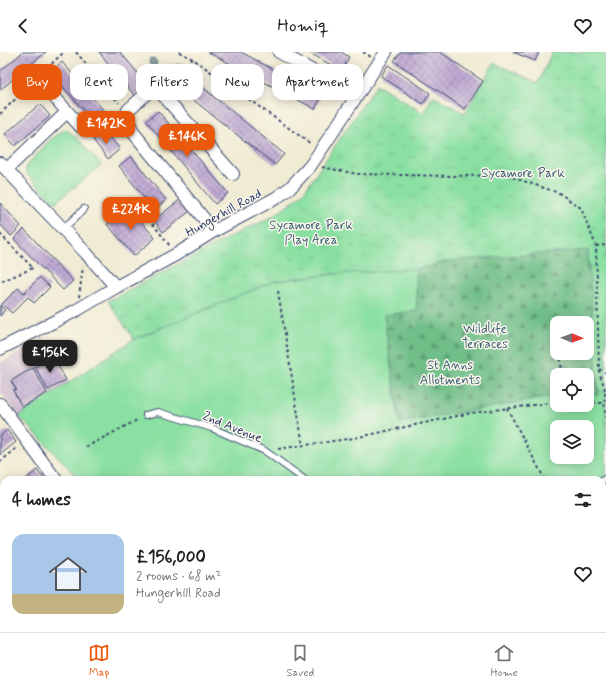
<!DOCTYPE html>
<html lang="en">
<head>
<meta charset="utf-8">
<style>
	:root { --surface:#fff; --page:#f6f6f6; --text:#202124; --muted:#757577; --line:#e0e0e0; --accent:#ea580c }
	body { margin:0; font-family:Mynerve,sans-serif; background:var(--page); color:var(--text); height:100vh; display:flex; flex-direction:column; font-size:15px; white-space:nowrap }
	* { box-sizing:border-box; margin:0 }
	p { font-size:13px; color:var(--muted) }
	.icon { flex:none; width:22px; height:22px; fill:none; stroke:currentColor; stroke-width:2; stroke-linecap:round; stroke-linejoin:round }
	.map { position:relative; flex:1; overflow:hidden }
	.sheet { position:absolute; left:0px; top:424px; width:606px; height:156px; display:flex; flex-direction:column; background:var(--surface); border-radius:12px 12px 0 0; box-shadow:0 2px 10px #0003 }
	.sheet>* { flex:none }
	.banner { position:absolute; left:12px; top:12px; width:400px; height:36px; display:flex; gap:8px }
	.needle { width:26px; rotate:91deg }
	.fabs { position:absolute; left:550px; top:264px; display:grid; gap:8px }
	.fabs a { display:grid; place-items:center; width:44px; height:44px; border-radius:8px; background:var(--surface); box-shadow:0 2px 10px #0003; font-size:20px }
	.price { position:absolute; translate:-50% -34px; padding:0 9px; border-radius:8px; background:var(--accent); color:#fff; font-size:13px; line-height:26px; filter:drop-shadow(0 1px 2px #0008) }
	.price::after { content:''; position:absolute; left:50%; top:24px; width:12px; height:9px; margin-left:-6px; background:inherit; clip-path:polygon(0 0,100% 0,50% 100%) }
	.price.selected { background:#222; color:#fff }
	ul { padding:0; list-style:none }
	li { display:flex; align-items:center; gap:12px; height:100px; padding:0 12px }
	li span { display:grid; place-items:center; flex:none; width:112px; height:80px; border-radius:12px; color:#555 }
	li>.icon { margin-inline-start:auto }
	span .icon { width:48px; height:48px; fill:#fffc; stroke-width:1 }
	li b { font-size:17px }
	h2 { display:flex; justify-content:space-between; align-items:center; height:48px; padding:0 12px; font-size:17px }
	.chip { padding:0 14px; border-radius:12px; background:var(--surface); box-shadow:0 2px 10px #0003; font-size:14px; line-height:36px }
	.chip.selected { background:var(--accent); color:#fff }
	header { display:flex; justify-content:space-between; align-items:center; height:52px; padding:0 12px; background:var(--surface); font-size:18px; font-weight:600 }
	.menu { display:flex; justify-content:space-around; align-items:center; height:56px; border-top:1px solid var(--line); background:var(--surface); font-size:11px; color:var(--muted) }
	.menu a { display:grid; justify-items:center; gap:2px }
	.menu .selected { color:var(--accent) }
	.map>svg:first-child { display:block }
	.industrial { fill:#cfbdcf }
	.green { fill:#8ae0a2; stroke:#528880; fill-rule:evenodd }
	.forest { fill:url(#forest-firs); stroke:#457673; fill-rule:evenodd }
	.park { fill:url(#park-tufts); stroke:#528880 }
	.building { fill:url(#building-cross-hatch) }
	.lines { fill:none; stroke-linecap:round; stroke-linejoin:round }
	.lane-casing { stroke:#3b4b70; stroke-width:8 }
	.street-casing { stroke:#3b4b70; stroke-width:14 }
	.path { stroke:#3b4b70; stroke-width:2; stroke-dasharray:3 3; stroke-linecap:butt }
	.lane { stroke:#fff; stroke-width:6 }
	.street { stroke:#fff; stroke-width:12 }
	.tree { fill:#8a9c9c }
	.labels { text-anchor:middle; stroke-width:3; stroke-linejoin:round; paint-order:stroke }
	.park-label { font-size:13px; fill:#375b6f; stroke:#fbf7ec }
	.street-label { font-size:13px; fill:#1b2f5e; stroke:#fbf7ec }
</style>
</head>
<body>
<header><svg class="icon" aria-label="back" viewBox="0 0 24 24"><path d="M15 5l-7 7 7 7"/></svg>Homiq<svg class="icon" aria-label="heart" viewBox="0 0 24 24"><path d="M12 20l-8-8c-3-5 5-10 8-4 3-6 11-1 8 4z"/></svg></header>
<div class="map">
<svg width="606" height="580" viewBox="0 0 606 580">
	<defs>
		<pattern id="forest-firs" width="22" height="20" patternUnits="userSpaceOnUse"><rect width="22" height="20" fill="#6fbe88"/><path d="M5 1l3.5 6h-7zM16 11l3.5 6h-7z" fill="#5a9b72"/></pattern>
		<pattern id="park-tufts" width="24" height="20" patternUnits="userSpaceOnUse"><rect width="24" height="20" fill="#8ae0a2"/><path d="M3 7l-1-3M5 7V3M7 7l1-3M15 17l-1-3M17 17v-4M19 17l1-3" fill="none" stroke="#76c08e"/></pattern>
		<pattern id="building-cross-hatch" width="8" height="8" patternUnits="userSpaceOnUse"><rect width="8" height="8" fill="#bfa9d3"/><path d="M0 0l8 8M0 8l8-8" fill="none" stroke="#9a8aae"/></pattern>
	</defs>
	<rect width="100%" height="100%" fill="#fbf7ec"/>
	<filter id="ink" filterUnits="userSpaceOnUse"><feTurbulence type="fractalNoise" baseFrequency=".025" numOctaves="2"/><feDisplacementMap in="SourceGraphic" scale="8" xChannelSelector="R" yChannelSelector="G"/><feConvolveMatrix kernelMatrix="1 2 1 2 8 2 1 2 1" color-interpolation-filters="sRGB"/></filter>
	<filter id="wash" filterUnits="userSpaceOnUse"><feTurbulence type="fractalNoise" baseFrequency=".012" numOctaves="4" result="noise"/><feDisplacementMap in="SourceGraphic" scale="16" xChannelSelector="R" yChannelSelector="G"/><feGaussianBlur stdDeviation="0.9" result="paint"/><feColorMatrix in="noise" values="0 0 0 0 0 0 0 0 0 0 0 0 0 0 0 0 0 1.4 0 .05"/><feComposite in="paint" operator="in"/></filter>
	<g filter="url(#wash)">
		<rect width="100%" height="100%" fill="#f0ebd3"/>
		<!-- industrial -->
		<polygon class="industrial" points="44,286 69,330 19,364 0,340 0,311"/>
		<!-- green -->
		<g class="green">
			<polygon points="66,77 79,88 101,113 55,151 26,121 26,114 50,88"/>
			<path d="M588,198L598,338L606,341V580H229L226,576H602V428H80L19,364L134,287L274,229L332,222ZM557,271H587V301H557ZM557,323H587V353H557ZM557,375H587V405H557Z"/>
		</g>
		<!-- forest -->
		<path class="forest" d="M588,198L598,343H587V323H557V344L399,371L384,263L417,259L416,217L448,209ZM557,271H587V301H557Z"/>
		<!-- park -->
		<polygon class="park" points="552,0 606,0 606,341 598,338 588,198 448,209 416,217 332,222 274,229 134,287 108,249 232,184 268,167 285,156 304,140 377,32 423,61 433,44 465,61 494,11 538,31"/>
		<g id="blocks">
			<!-- building -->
			<g class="building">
				<polygon points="23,0 46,0 0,38 0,19"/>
				<polygon points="99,0 120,0 148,33 135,44"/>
				<polygon points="208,0 241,0 322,44 315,57"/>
				<polygon points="308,0 341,0 349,5 342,19"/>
				<polygon points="401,0 440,0 483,29 465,57 394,9"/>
				<polygon points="513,0 539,0 535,9"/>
				<polygon points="62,10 111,67 100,77 50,20"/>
				<polygon points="388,13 430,41 423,52 381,24"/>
				<polygon points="201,34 284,102 275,113 191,46"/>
				<polygon points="40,52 50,64 15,94 5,82"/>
				<polygon points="158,59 228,141 215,152 146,69"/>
				<polygon points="104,79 120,97 108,107 93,88"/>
				<polygon points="131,104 166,148 154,158 119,114"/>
				<polygon points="181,147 190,159 163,180 154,168"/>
				<polygon points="0,151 21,174 11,184 0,172"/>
				<polygon points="128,154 155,186 134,204 107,172"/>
				<polygon points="24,177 73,229 63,238 14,187"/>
				<polygon points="40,225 50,235 34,251 28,245 12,261 2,252 18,236 24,241"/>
				<polygon points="0,253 5,258 0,264"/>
				<polygon points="53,305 66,328 48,338 35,315"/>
				<polygon points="33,316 47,341 22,355 13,338 16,337 11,329"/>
				<polygon points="7,378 16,390 0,403 0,384"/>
				<polygon points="37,418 45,428 25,428"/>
				<polygon points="4,445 4,464 3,465 0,462 0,448"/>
				<polygon points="0,492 4,497 4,500 0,504"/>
				<polygon points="1,515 4,518 4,542 0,537 0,516"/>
				<polygon points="32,576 50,576 53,580 35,580"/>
				<polygon points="96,576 115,576 118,580 99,580"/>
				<polygon points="157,576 175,576 178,580 161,580"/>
			</g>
		</g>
	</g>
	<g filter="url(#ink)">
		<use href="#blocks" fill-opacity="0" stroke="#3b4b70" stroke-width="1"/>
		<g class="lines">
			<!-- lane casing -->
			<g class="lane-casing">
				<g id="lane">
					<polyline points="63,177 84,157"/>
					<polyline points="146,363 158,360 212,376 265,399 305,428"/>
					<polyline points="602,429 606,426"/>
					<polyline points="414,576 415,580"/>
					<polyline points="444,580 451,576"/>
				</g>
			</g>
			<!-- street casing -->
			<g class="street-casing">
				<g id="street">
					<polyline points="279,0 357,44"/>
					<polyline points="177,17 155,34 128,58 127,62 132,79 214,179"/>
					<polyline points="42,31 80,74"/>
					<polyline points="155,34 233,122"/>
					<polyline points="0,111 86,201 116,235"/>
					<polyline points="7,117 67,60"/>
					<polyline points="0,297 77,258 116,235 177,202 214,179 276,146 290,136 311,113 386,0"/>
					<polyline points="0,352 56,428"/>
					<polyline points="132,576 135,580"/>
				</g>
			</g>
			<!-- path -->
			<g class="path">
				<polyline points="76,0 119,51"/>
				<polyline points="179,0 193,7 311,92"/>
				<polyline points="363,0 371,5"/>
				<polyline points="186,12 193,7"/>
				<polyline points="43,20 64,0"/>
				<polyline points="0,62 30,33"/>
				<path d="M322,115L357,122L451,124L506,123L559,141L581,156L596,194L599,317C599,323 602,327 604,334C606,340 605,345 604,351"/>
				<polyline points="149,167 170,194"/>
				<polyline points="0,182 33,216 0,230"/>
				<polyline points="596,194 606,193"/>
				<polyline points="278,239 303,394"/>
				<polyline points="79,245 83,215"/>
				<polyline points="560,301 562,321 580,321 580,323"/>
				<polyline points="599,317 606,321"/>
				<polyline points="587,351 604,351 606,365"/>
				<polyline points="507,356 545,428"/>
				<polyline points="86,395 139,367"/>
				<polyline points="278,397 354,386 471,361 557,350"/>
				<polyline points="0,410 18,395"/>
				<polyline points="0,475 4,472"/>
				<polyline points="0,481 4,486"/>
				<polyline points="0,510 4,507"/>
				<polyline points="71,576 75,580"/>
				<polyline points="82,576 85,580"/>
				<polyline points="531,576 532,580"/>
				<polyline points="580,576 583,580"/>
			</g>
			<!-- lane -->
			<use href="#lane" class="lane"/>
			<!-- street -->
			<use href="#street" class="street"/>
		</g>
		<!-- trees -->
		<circle class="tree" cx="153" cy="10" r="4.5"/>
	</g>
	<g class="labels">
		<!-- park labels -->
		<g class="park-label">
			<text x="523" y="125">Sycamore Park</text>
			<text x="311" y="177">Sycamore Park<tspan x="311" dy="15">Play Area</tspan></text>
			<text x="485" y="281">Wildlife<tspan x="485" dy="15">Terraces</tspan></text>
			<text x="450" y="317">St Anns<tspan x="450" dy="15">Allotments</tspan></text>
		</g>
		<!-- street labels -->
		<g class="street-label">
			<text transform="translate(223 160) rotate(-29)" y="5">Hungerhill Road</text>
			<text transform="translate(233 374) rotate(22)" y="5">2nd Avenue</text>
		</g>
	</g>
</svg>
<div class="fabs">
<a><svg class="needle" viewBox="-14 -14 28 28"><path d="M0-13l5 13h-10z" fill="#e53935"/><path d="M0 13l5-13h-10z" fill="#757577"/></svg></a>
<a><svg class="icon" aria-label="locate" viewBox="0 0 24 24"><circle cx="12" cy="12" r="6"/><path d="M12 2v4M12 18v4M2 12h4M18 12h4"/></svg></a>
<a><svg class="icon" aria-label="layers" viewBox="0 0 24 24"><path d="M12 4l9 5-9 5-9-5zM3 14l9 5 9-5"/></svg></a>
</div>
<b class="price" style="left:106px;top:93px">£142K</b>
<b class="price" style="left:187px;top:106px">£146K</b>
<b class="price" style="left:131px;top:179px">£224K</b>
<b class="price selected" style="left:50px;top:322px">£156K</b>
<div class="banner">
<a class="chip selected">Buy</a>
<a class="chip">Rent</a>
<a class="chip">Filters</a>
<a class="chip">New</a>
<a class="chip">Apartment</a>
</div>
<section class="sheet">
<h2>4 homes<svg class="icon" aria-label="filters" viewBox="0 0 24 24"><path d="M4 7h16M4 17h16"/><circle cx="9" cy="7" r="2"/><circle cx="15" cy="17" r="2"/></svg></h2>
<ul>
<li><span style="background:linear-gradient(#a9c7e8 75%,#c2b280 0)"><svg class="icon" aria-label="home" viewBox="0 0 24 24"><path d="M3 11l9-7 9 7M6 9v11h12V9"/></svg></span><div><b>£156,000</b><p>2 rooms · 68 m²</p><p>Hungerhill Road</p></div><svg class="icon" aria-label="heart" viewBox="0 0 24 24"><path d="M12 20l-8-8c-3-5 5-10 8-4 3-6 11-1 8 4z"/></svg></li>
</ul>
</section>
</div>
<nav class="menu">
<a class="selected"><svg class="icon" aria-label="map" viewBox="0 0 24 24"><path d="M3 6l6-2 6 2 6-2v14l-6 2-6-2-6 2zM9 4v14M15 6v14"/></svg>Map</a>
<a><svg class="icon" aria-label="saved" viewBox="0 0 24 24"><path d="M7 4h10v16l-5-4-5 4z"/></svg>Saved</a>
<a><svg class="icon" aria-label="home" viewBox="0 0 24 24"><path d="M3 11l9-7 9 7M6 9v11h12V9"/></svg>Home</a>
</nav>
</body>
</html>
